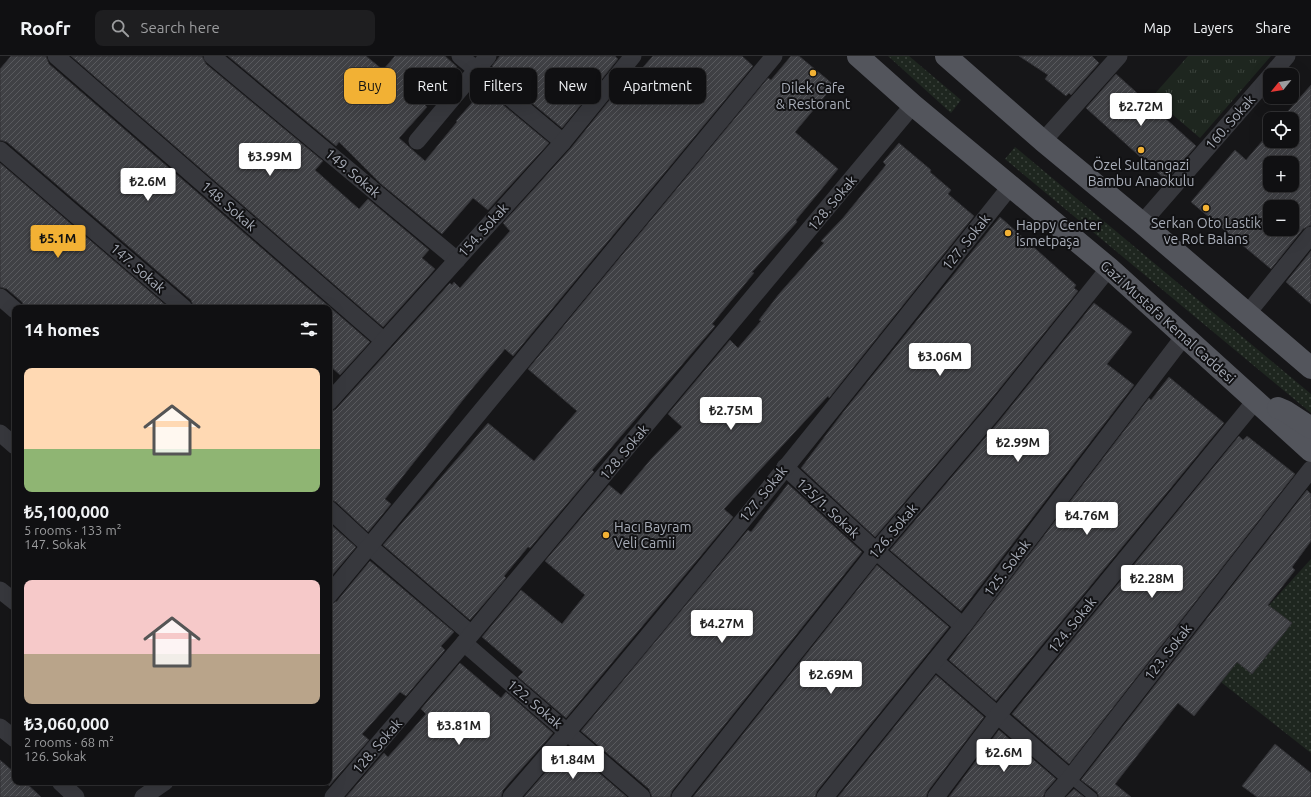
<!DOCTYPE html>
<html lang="en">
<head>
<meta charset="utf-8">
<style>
	:root { --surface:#101012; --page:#1e1e20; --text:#f1f3f6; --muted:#9c9d9f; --line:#303032; --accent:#f2b134 }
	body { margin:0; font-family:Ubuntu,sans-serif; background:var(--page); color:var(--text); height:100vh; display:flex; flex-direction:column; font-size:15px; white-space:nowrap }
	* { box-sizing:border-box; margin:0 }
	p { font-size:13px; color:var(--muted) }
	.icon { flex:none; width:22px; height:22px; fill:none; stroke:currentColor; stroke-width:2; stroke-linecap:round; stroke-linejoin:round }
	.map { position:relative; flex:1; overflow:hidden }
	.details { position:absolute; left:12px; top:249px; width:320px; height:480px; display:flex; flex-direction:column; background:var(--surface); border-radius:8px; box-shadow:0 4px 16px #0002,0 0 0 1px var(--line) }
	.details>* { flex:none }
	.banner { position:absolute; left:344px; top:12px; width:380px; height:36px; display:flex; gap:8px }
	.needle { width:26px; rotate:240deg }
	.buttons { position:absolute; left:1263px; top:12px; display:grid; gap:8px }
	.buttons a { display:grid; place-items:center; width:36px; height:36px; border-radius:8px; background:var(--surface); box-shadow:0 4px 16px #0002,0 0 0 1px var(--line); font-size:20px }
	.price { position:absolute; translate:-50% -34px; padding:0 9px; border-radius:4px; background:#fff; color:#222; font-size:13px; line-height:26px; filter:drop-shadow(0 1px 2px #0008) }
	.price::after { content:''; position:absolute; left:50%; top:24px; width:12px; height:9px; margin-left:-6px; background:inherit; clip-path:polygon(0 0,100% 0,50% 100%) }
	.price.on { background:var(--accent); color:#111 }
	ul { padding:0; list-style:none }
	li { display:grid; align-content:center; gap:8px; height:212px; padding:0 12px }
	li span { display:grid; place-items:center; height:124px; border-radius:8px; color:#555 }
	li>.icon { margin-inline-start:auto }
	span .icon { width:72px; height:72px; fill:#fffc; stroke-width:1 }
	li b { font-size:17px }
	h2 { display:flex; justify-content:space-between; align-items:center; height:48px; padding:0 12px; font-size:17px }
	.chip { padding:0 14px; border-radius:8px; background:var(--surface); box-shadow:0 4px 16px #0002,0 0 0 1px var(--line); font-size:14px; line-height:36px }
	.chip.on { background:var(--accent); color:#111 }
	header { display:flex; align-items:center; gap:24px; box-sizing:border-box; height:56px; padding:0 20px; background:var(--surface); border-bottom:1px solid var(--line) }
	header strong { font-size:19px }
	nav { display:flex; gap:22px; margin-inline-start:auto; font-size:14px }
	.search { width:280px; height:36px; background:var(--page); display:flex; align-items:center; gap:10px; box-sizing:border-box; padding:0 14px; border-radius:8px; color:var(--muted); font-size:15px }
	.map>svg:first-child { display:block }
	.grass { fill:url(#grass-dots) }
	.park { fill:url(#park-tufts) }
	.building { fill:url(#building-hatch); stroke:#303034; fill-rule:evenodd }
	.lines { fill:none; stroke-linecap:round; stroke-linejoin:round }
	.lane { stroke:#37383d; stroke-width:9 }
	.street { stroke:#37383d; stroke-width:17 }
	.primary { stroke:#53555c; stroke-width:22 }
	.poi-dot { fill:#f2b134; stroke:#111113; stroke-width:1.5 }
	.labels { text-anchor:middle; stroke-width:4; stroke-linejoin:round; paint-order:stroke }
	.poi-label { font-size:14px; fill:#a8adb8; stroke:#111113 }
	.street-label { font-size:14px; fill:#a8adb8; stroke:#111113 }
</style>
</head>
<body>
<header>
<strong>Roofr</strong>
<div class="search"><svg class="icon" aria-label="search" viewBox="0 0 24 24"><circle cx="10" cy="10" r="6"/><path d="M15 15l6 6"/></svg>Search here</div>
<nav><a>Map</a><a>Layers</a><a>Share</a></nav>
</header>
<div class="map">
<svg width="1311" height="741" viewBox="0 0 1311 741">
	<defs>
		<pattern id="grass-dots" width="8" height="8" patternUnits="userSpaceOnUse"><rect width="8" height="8" fill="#1e261f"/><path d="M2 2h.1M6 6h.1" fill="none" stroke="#3c433d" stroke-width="1.8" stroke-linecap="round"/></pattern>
		<pattern id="park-tufts" width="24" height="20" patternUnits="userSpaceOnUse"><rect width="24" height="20" fill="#1e261f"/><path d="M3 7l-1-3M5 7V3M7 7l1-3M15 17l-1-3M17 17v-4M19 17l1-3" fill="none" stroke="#3c433d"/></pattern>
		<pattern id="building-hatch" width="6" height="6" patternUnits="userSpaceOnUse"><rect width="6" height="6" fill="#404145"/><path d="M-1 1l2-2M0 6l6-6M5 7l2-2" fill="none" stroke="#595a5e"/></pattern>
	</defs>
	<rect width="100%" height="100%" fill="#161618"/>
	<!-- grass -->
	<g class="grass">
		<polygon points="888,0 909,0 961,44 951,57"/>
		<polygon points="1015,91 1311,338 1311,357 1005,103"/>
		<polygon points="1311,503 1311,697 1212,619 1271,547"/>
	</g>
	<!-- park -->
	<polygon class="park" points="1188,0 1271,0 1200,82 1152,41"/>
	<!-- building -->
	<g class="building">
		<polygon points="11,0 46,0 49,8 370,286 340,319 329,309 329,252 194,252 191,244 7,86 0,84 0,13"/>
		<polygon points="71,0 202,0 206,8 323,105 315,114 359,153 368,143 429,194 422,202 435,213 383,271"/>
		<polygon points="228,0 366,0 383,14 395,0 445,0 457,11 424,48 427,51 399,82 425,105 457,66 456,65 484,33 549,87 488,154 473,142 442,178 381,128 339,86 336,90"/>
		<polygon points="500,0 615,0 618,3 562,72 497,18 499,16 492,10"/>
		<polygon points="653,0 742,0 753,10 513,300 505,293 466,340 385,443 391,448 368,476 336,446 329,443 329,357 336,353 450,227 452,229 454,226 460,232 510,175 503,167 571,92 633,15 637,18"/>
		<polygon points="791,0 799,0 834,29 795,76 838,113 796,164 797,166 752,216 754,217 712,268 715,270 592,414 594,416 530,492 528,491 504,520 506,522 470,564 383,489 488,367 534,405 577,355 528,313 768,22 771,24"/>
		<polygon points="1019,0 1092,0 1099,7 1071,39 1069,37 1066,40 1045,23 1048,19"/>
		<polygon points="1116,18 1196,90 1166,124 1086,52"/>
		<path d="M1311,29V169L1303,173L1271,213L1191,146L1235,94L1246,104L1270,76V85H1292V63H1281ZM1270,107H1292V129H1270ZM1270,151H1292V173H1270Z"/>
		<polygon points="899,87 931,114 930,116 951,134 948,138 974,160 829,342 828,340 724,453 733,461 566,662 518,621 523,616 482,581 521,534 562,568 585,539 545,505 609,429 621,439 652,402 682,371 668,358 730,284 738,292 761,265 759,264 779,238 824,187 821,185 843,162 886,109 883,106"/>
		<polygon points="0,107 169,252 25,252 22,246 7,233 0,231"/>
		<polygon points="1000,161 1076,229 1074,232 1078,235 984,352 875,481 801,412 844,355"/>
		<polygon points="1311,195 1311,248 1286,226"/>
		<polygon points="1094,247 1132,276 1107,308 1134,329 961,555 890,494 1000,364"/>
		<polygon points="1169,321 1224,367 996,645 949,604 1149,342 1151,344"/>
		<polygon points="1239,380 1243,384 1247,380 1295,418 1069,708 1012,658"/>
		<polygon points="788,428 862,496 672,735 670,741 652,741 649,733 581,675 748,474 751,476"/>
		<polygon points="1307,434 1311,438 1311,485 1292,511 1295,514 1268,549 1292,567 1252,618 1237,606 1194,660 1178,647 1115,728 1131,741 1099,741 1097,736 1081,724"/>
		<polygon points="329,467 356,491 329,523"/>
		<polygon points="370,505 454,576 441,590 445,594 406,640 400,636 362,678 369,684 329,730 329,549 337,545"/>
		<polygon points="877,509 949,571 817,735 815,741 693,741"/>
		<polygon points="460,607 501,642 506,636 553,677 503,734 501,741 346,741 384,697 388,701 426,658 421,653"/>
		<polygon points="936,619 984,661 928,735 926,741 838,741"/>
		<polygon points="999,674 1056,723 1046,734 1043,741 949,741"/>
		<polygon points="1275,688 1311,717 1311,741 1257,741 1242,730"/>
		<polygon points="568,690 627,741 524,741"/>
		<polygon points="0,704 15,717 15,726 25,726 41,741 0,741"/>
		<polygon points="1074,733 1084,741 1066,741"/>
	</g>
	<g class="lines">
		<!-- lane -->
		<polyline class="lane" points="1070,722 1093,741"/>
		<!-- street -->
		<g class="street">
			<polyline points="56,0 384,285"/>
			<polyline points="212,0 457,204"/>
			<polyline points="460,0 563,86"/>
			<polyline points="1271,19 1287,0"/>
			<polyline points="417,85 488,0"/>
			<polyline points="1043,85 1119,0"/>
			<polyline points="0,94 184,252"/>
			<polyline points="1142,167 1270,20"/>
			<polyline points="0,241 15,254"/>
			<polyline points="1247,258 1311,179"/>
			<polyline points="329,346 563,86 633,0"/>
			<polyline points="0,377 15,390"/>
			<polyline points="785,411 876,495 963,570"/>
			<polyline points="329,453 370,491 471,578"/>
			<polyline points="0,534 15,546"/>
			<polyline points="329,539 774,0"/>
			<polyline points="464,587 642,741"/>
			<polyline points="935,605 1070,722"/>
			<polyline points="0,671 15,683"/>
			<polyline points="60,726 76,741"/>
			<polyline points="143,741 165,726"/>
			<polyline points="333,741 464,587 913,49"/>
			<path d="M511,741C684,543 846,336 1010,131"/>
			<polyline points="680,741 876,495 992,358 1109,212"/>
			<polyline points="825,741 963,570 1185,279"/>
			<polyline points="936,741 997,660 1256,344"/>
			<polyline points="1053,741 1070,722 1311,413"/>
		</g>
		<!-- primary -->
		<g class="primary">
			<polyline points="858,0 913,49 1109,212 1311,395"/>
			<polyline points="946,0 1043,85 1142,167 1311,312"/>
			<polyline points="1278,352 1285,355 1311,372"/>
		</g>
	</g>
	<!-- markers -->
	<g class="poi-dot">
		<circle cx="813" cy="17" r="4"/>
		<circle cx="1141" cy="94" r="4"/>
		<circle cx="1206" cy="152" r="4"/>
		<circle cx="1008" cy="177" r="4"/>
		<circle cx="606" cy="479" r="4"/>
	</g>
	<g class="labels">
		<!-- poi labels -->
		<g class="poi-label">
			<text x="813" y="37">Dilek Cafe<tspan x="813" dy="16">&amp; Restorant</tspan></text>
			<text x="1141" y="114">Özel Sultangazi<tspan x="1141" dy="16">Bambu Anaokulu</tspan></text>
			<text x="1206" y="172">Serkan Oto Lastik<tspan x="1206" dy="16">ve Rot Balans</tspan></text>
			<text x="1016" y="174" text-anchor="start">Happy Center<tspan x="1016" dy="16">İsmetpaşa</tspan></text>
			<text x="614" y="476" text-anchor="start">Hacı Bayram<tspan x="614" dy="16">Veli Camii</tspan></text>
		</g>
		<!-- street labels -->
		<g class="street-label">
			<text transform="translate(1230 66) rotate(-49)" y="5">160. Sokak</text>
			<text transform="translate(353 117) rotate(40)" y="5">149. Sokak</text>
			<text transform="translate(832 147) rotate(-50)" y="5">128. Sokak</text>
			<text transform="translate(229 150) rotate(41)" y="5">148. Sokak</text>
			<text transform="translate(483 174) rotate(-48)" y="5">154. Sokak</text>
			<text transform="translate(966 186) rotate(-51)" y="5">127. Sokak</text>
			<text transform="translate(138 212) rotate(41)" y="5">147. Sokak</text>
			<text transform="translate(1168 266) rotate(42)" y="5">Gazi Mustafa Kemal Caddesi</text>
			<text transform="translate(624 396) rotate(-50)" y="5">128. Sokak</text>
			<text transform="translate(763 438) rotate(-51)" y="5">127. Sokak</text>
			<text transform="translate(828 452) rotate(43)" y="5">125/1. Sokak</text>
			<text transform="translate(893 475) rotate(-50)" y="5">126. Sokak</text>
			<text transform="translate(1007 512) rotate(-53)" y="5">125. Sokak</text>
			<text transform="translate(1072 569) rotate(-51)" y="5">124. Sokak</text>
			<text transform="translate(1168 596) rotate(-52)" y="5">123. Sokak</text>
			<text transform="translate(535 648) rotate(40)" y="5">122. Sokak</text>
			<text transform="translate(377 690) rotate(-49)" y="5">128. Sokak</text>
		</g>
	</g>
</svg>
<div class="buttons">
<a><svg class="needle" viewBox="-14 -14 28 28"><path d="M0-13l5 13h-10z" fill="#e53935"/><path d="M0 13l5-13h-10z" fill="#9c9d9f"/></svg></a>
<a><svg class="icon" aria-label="locate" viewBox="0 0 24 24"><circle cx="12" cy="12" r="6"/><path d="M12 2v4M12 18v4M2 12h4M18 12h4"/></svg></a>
<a>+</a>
<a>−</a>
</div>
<b class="price" style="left:1141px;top:71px">₺2.72M</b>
<b class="price" style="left:270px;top:121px">₺3.99M</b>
<b class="price" style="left:148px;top:146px">₺2.6M</b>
<b class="price on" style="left:58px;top:203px">₺5.1M</b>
<b class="price" style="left:940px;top:321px">₺3.06M</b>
<b class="price" style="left:731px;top:375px">₺2.75M</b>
<b class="price" style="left:1018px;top:407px">₺2.99M</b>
<b class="price" style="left:1087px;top:480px">₺4.76M</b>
<b class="price" style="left:1152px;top:543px">₺2.28M</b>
<b class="price" style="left:722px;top:588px">₺4.27M</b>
<b class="price" style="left:831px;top:639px">₺2.69M</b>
<b class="price" style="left:459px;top:690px">₺3.81M</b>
<b class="price" style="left:1004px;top:717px">₺2.6M</b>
<b class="price" style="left:573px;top:724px">₺1.84M</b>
<div class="banner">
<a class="chip on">Buy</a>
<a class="chip">Rent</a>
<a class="chip">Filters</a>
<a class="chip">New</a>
<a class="chip">Apartment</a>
</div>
<section class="details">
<h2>14 homes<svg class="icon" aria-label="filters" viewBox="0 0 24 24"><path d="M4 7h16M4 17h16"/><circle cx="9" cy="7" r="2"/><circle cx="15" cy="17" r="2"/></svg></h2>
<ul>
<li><span style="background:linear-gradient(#ffd9b3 65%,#8fb573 0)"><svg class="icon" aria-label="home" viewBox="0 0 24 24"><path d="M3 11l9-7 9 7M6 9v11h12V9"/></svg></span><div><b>₺5,100,000</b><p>5 rooms · 133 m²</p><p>147. Sokak</p></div></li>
<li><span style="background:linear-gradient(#f6c9c9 60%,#b9a48a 0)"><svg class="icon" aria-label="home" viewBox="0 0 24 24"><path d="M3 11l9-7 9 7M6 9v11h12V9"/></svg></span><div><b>₺3,060,000</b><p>2 rooms · 68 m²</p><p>126. Sokak</p></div></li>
</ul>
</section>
</div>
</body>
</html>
